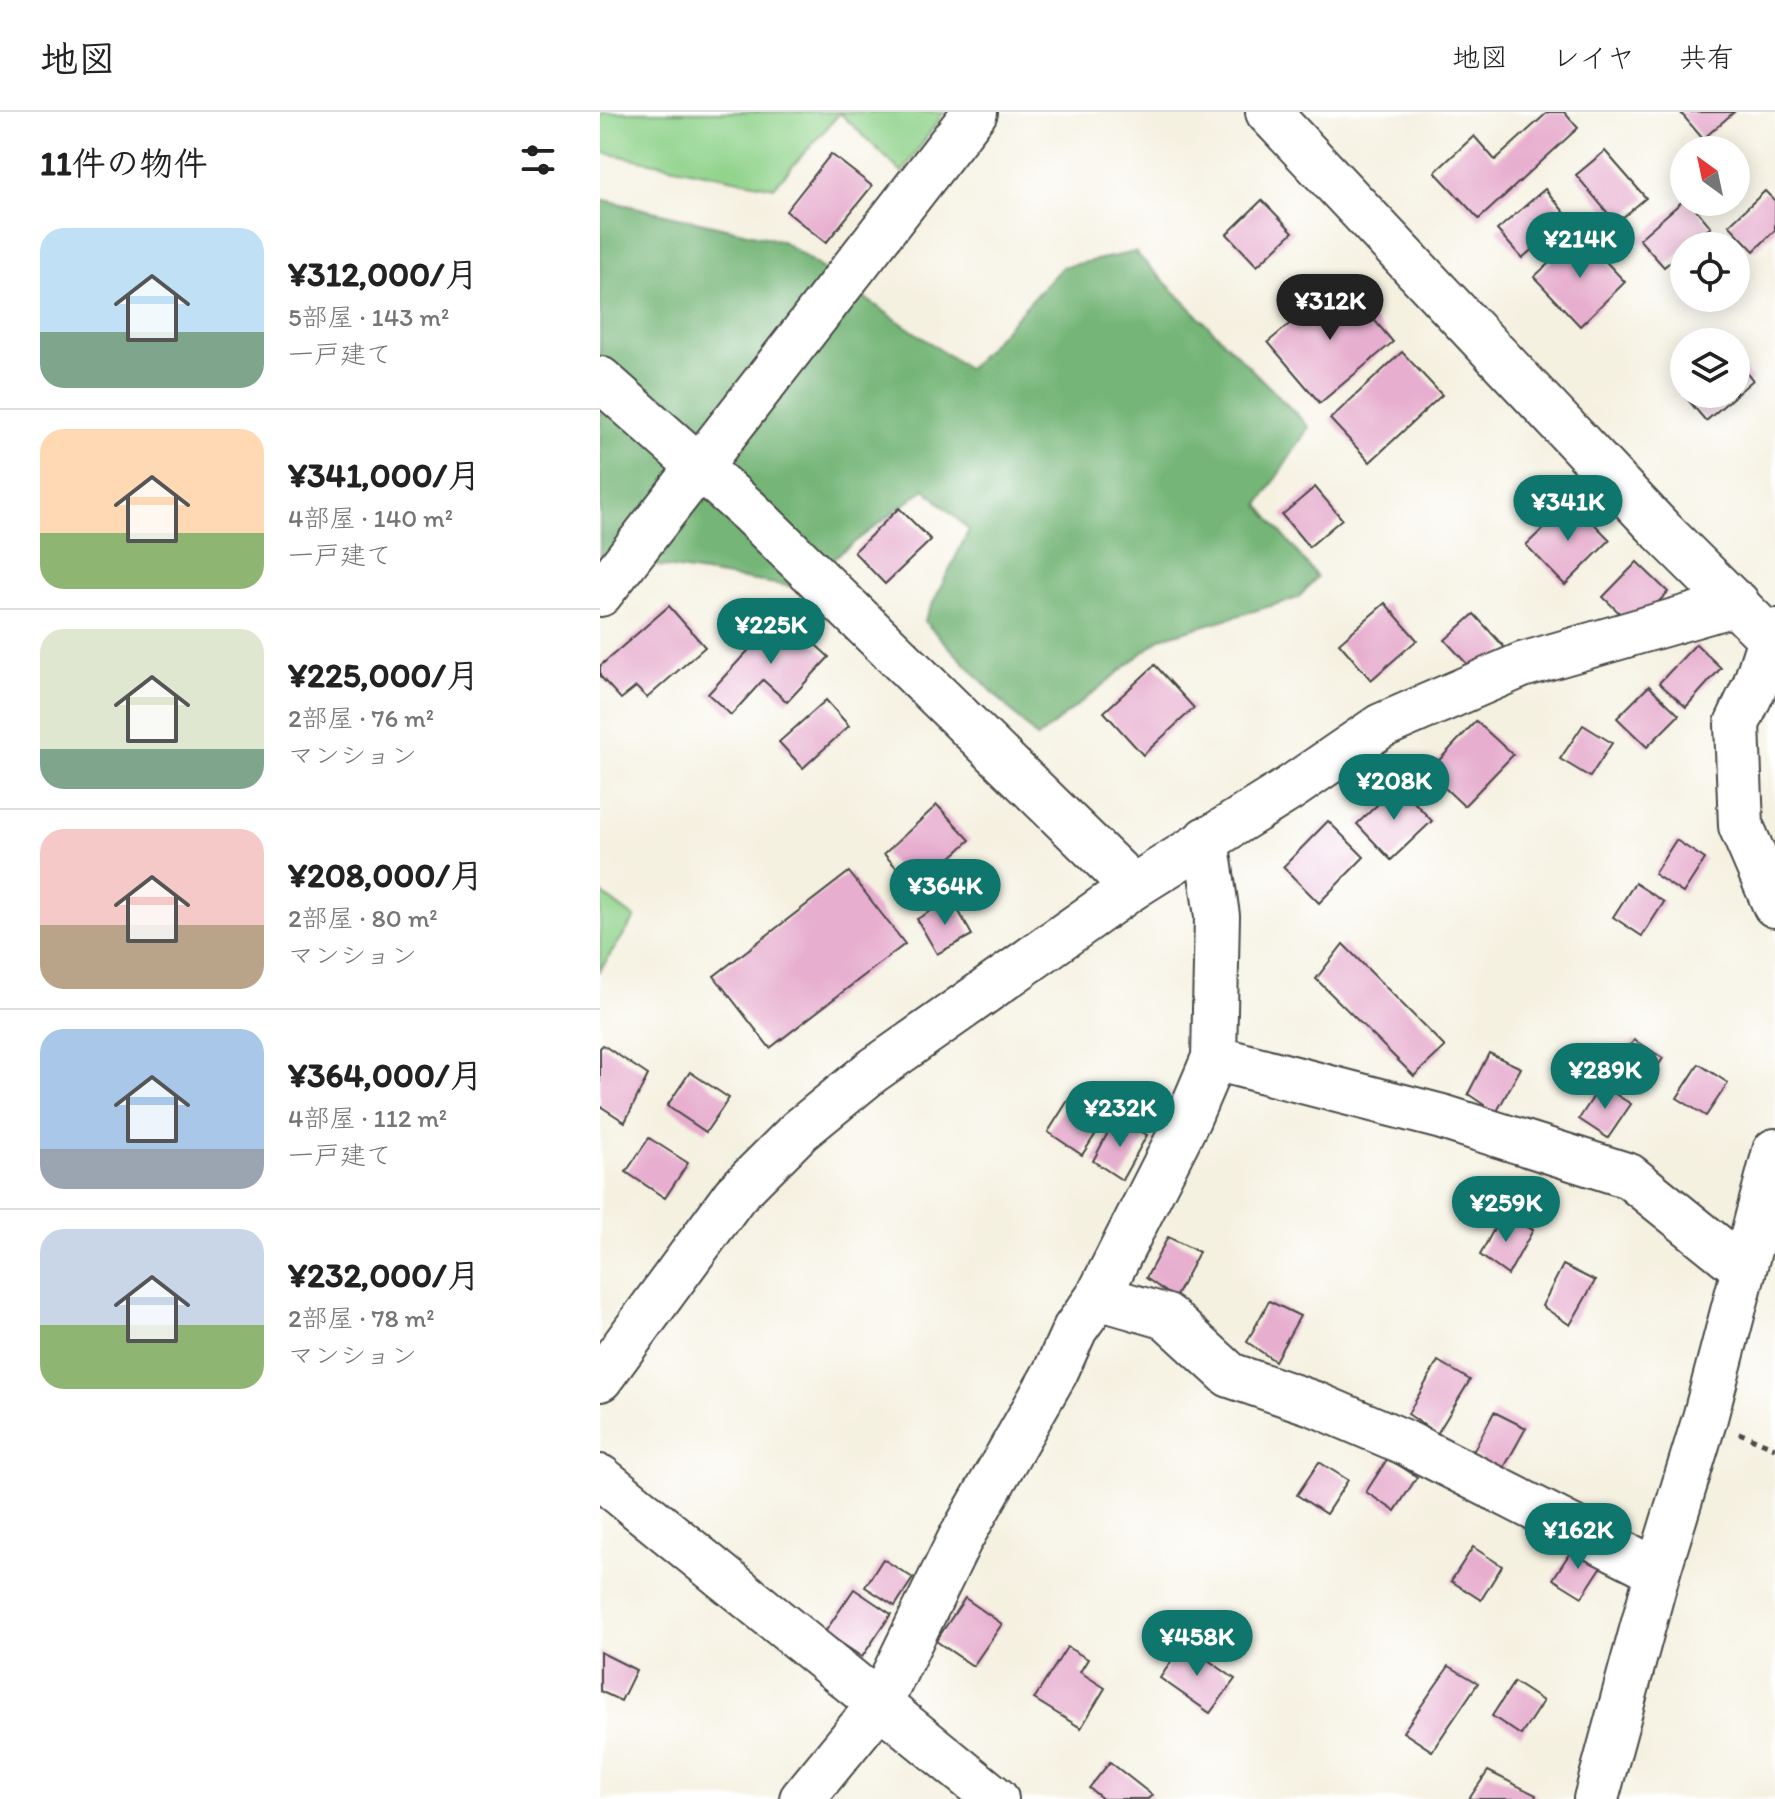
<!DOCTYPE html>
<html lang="ja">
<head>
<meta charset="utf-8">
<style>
	:root { --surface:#fff; --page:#f2f2f2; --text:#222; --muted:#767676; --line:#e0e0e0; --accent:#0f766e }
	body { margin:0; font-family:Itim,"Klee One",sans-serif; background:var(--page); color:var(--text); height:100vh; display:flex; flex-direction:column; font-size:30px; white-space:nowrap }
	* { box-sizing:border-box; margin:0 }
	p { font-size:26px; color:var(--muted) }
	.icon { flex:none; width:44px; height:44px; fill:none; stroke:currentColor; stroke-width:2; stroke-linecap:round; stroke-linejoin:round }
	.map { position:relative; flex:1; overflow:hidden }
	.panel { display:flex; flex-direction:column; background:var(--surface); width:600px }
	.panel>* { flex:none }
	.needle { width:52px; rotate:327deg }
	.buttons { position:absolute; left:1070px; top:24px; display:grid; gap:16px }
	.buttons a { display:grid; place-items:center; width:80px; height:80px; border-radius:50%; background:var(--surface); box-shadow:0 4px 20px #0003; font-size:40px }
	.price { position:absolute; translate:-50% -68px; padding:0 18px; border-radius:28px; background:var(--accent); color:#fff; font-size:26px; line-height:52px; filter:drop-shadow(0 2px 4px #0008) }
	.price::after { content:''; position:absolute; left:50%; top:48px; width:24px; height:18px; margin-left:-12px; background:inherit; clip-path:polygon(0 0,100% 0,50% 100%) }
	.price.current { background:#222; color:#fff }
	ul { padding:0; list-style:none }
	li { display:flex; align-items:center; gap:24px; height:200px; padding:0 40px }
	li+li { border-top:2px solid var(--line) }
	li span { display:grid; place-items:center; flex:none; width:224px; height:160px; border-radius:24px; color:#555 }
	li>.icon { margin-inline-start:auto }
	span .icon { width:96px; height:96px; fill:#fffc; stroke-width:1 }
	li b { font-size:34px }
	h2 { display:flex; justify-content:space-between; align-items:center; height:96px; padding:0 40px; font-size:34px }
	header { display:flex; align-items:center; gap:48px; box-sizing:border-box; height:112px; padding:0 40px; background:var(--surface); border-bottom:2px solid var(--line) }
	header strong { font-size:38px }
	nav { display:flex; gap:44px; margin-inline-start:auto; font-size:28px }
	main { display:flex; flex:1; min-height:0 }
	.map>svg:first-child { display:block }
	.green { fill:#90d38b; stroke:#5e7f5b; stroke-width:2 }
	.forest { fill:#74b577; stroke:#507051; stroke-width:2 }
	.building { fill:#e7aecf }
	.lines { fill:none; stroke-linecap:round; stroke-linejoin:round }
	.minor-casing { stroke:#494946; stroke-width:48 }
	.path { stroke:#494946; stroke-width:5; stroke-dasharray:6 6; stroke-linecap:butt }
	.minor { stroke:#fff; stroke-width:44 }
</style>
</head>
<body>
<header>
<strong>地図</strong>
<nav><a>地図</a><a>レイヤ</a><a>共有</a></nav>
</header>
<main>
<section class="panel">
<h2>11件の物件<svg class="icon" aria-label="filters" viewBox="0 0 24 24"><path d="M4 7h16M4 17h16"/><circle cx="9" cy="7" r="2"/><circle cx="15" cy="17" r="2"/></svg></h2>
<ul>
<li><span style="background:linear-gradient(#bfe0f5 65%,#7fa58c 0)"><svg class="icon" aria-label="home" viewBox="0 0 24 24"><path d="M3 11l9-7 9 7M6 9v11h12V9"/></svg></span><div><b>¥312,000/月</b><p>5部屋 · 143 m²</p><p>一戸建て</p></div></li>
<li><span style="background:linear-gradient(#ffd9b3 65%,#8fb573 0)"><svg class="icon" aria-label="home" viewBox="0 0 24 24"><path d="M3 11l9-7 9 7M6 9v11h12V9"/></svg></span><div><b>¥341,000/月</b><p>4部屋 · 140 m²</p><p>一戸建て</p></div></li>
<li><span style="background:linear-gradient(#dfe7d0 75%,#7fa58c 0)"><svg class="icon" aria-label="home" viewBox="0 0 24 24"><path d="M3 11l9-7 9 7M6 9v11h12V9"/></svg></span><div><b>¥225,000/月</b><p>2部屋 · 76 m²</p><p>マンション</p></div></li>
<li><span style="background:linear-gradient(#f6c9c9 60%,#b9a48a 0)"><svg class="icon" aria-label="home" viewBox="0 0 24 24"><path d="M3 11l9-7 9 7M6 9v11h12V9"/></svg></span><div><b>¥208,000/月</b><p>2部屋 · 80 m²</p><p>マンション</p></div></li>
<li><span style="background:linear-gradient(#a9c7e8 75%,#9aa5b1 0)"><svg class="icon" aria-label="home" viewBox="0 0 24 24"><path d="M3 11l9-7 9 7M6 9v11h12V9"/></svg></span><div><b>¥364,000/月</b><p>4部屋 · 112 m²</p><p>一戸建て</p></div></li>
<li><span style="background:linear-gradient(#c9d6e8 60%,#8fb573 0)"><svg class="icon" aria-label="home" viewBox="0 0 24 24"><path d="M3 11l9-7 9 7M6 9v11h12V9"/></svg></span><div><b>¥232,000/月</b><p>2部屋 · 78 m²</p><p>マンション</p></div></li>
</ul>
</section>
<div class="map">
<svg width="1175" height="1687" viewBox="0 0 1175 1687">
	<rect width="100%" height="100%" fill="#fff"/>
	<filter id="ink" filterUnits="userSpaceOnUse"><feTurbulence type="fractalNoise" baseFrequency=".0125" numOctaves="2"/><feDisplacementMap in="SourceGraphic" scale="16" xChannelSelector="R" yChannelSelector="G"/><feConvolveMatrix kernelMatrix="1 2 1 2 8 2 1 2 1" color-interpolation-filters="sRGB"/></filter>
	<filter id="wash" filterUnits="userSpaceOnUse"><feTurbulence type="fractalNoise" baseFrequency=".006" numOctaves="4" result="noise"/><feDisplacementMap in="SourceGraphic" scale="32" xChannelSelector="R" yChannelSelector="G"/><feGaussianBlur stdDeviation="1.8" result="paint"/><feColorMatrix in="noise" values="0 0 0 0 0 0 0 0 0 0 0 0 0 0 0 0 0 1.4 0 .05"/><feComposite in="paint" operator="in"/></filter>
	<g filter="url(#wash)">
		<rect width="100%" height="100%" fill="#f5f1e1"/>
		<!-- green -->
		<g class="green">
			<polygon points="3,0 344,0 302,61 240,1 174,75 0,40 0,6"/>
			<polygon points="0,780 35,806 0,858"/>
		</g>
		<!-- forest -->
		<polygon class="forest" points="0,87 182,129 368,257 462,155 535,140 709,315 659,393 717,465 698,486 561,526 437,626 324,509 369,418 325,377 195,475 0,445"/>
		<g id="blocks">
			<!-- building -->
			<g class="building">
				<polygon points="948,0 964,0 978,16 879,107 835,60 874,24 895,48"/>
				<polygon points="1080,0 1134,0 1103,27"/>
				<polygon points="1005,39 1046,86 1016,111 976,63"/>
				<polygon points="231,42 272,74 226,131 186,99"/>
				<polygon points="945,77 969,106 922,146 897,118"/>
				<polygon points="1165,79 1175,89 1175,118 1154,139 1129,113"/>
				<polygon points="662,88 693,120 657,154 627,122"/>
				<polygon points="1084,88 1090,90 1111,115 1088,134 1084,134 1084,138 1064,155 1039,127"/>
				<polygon points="980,122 1025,170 980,214 934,165"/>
				<polygon points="741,169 793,230 720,291 668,230"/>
				<polygon points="802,240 842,283 770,350 730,307"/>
				<polygon points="1136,248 1153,268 1106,309 1083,282 1136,282"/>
				<polygon points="715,375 742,407 709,435 682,403"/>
				<polygon points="972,389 1010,428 965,473 926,433"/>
				<polygon points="299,396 331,428 285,472 254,440"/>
				<polygon points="1037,450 1068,480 1034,515 1003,485"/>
				<polygon points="785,491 817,528 771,568 739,531"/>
				<polygon points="69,494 105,535 47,586 36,575 21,587 0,564 0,554"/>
				<polygon points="182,502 229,545 187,590 163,568 131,603 108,582"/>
				<polygon points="874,502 906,537 877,563 845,528"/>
				<polygon points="1096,532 1121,556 1086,595 1059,571"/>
				<polygon points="555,553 594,596 543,643 504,600"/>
				<polygon points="1049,574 1079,603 1047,635 1017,606"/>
				<polygon points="226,588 249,614 203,656 179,630"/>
				<polygon points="876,609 913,643 864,694 828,660"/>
				<polygon points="983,613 1012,631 990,665 960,647"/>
				<polygon points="798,673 832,709 791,748 757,712"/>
				<polygon points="337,693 370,728 316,777 284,742"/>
				<polygon points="728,709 764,745 719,791 683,755"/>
				<polygon points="1076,728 1105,747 1083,781 1054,762"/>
				<polygon points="249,760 305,832 170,936 114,864"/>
				<polygon points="1035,771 1064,790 1042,824 1013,805"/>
				<polygon points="352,787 372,823 337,842 317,807"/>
				<polygon points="743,832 845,935 814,964 716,867"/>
				<polygon points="1034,928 1063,946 1041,981 1012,961"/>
				<polygon points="3,933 48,963 25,1010 0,994 0,936"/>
				<polygon points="889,941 921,956 896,1001 868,982"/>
				<polygon points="1099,952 1128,971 1106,1004 1077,986"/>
				<polygon points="90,960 129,986 106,1020 67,994"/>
				<polygon points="1001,973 1031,992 1008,1026 979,1007"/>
				<polygon points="469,987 504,1009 482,1043 448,1020"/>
				<polygon points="515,1007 547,1023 522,1068 493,1049"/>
				<polygon points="49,1026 88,1051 65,1086 26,1060"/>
				<polygon points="902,1102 933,1118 908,1163 880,1143"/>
				<polygon points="568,1125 599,1140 575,1186 546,1166"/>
				<polygon points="963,1153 995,1169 970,1213 942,1194"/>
				<polygon points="669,1189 700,1204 675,1249 647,1230"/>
				<polygon points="838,1249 870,1268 837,1322 808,1302"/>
				<polygon points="894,1300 926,1316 901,1361 872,1342"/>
				<polygon points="788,1346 817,1365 795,1399 766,1380"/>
				<polygon points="719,1350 748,1368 726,1402 697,1383"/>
				<polygon points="975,1433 1004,1451 982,1485 953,1467"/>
				<polygon points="873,1435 902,1454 881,1488 851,1469"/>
				<polygon points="283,1447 313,1466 295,1494 265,1475"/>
				<polygon points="254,1477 291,1502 262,1545 225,1520"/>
				<polygon points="365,1486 402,1512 373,1554 336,1529"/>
				<polygon points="584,1531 635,1567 610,1601 560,1566"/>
				<polygon points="467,1535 488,1547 480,1560 505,1576 481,1616 434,1587"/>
				<polygon points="0,1540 36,1558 21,1589 0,1579"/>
				<polygon points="849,1554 878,1571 832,1639 803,1620"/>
				<polygon points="914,1570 943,1589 921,1623 892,1604"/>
				<polygon points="510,1650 552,1683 548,1687 503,1687 489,1676"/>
				<polygon points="888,1659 936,1683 935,1687 869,1687"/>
			</g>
		</g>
	</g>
	<g filter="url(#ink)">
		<use href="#blocks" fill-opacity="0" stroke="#494946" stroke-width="2"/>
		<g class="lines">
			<!-- minor casing -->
			<g class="minor-casing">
				<g id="minor">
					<polyline points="668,0 1062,419 1175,531"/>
					<polyline points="0,267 150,400 533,775"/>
					<polyline points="0,482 375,0"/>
					<polyline points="1175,519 1170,527 1155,573 1137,612 1141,714 1175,793"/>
					<polyline points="614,946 842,1005 1029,1064 1143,1156"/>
					<polyline points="498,1185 567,1205 630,1263 715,1292 804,1330 1058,1459"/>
					<polyline points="0,1267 135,1083 199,1019 271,960 533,775 689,677 781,614 922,553 1137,491"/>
					<polyline points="0,1365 396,1687"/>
					<polyline points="202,1687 279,1593 359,1429 456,1259 475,1217 498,1185 588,1007 614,946 617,804 606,727"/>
					<polyline points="996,1687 1058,1459 1105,1306 1175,1039"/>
				</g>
			</g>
			<!-- path -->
			<polyline class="path" points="1139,1321 1175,1336"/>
			<!-- minor -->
			<use href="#minor" class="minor"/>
		</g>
	</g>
</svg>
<div class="buttons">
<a><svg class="needle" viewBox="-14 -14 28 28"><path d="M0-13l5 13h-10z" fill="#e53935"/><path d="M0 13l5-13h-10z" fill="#767676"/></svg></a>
<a><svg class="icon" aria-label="locate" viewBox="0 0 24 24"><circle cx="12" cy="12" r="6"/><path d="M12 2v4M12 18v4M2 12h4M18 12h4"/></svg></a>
<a><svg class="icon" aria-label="layers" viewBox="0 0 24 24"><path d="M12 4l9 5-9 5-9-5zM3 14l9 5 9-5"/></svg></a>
</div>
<b class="price" style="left:980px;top:168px">¥214K</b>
<b class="price current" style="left:730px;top:230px">¥312K</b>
<b class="price" style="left:968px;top:431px">¥341K</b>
<b class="price" style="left:171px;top:554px">¥225K</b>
<b class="price" style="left:794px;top:710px">¥208K</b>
<b class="price" style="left:345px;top:815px">¥364K</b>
<b class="price" style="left:1005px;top:999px">¥289K</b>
<b class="price" style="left:520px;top:1037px">¥232K</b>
<b class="price" style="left:906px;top:1132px">¥259K</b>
<b class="price" style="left:978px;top:1459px">¥162K</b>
<b class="price" style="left:597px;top:1566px">¥458K</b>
</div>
</main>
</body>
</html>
